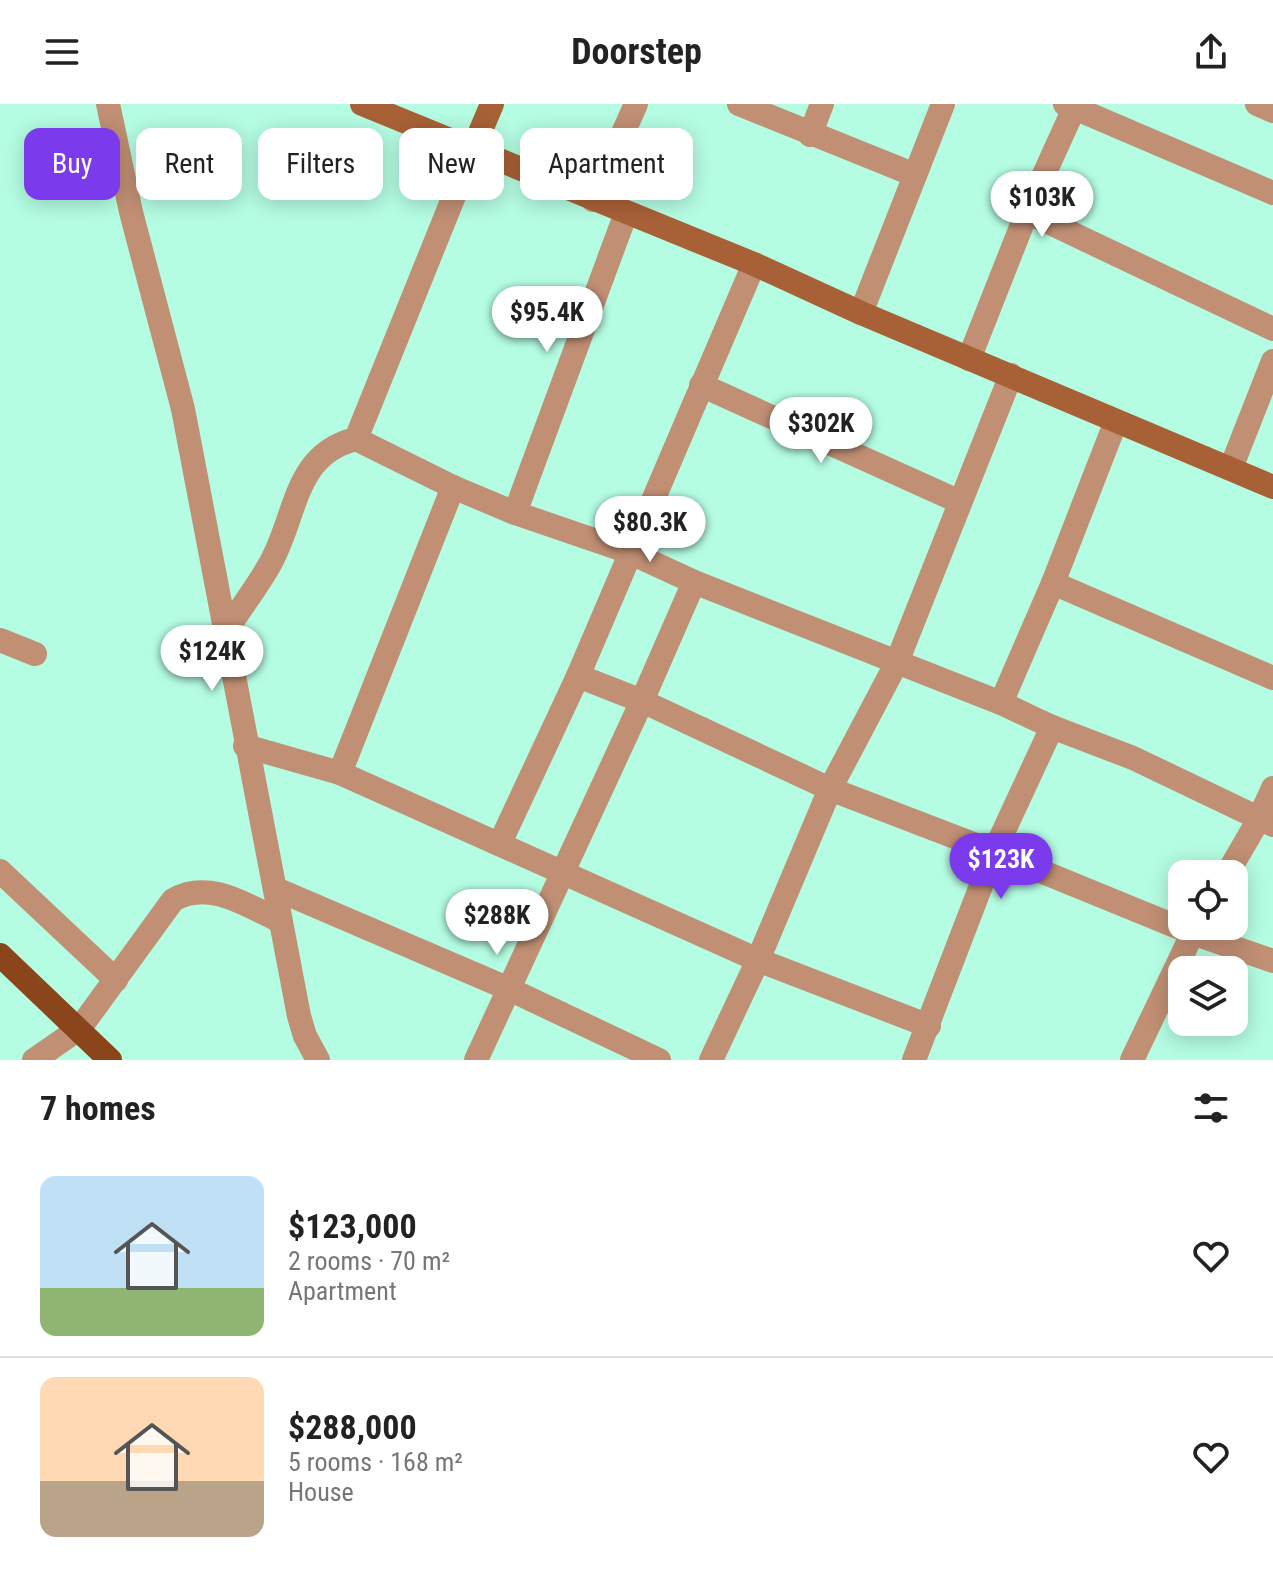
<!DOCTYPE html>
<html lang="en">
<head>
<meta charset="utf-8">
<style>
	:root { --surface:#fff; --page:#f6f6f6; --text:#222; --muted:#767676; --line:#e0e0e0; --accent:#7c3aed }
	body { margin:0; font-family:"Roboto Condensed",sans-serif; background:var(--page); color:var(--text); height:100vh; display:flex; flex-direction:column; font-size:30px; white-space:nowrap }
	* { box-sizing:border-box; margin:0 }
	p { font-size:26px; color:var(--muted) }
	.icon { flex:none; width:44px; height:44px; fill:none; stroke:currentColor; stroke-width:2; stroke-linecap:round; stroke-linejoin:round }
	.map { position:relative; height:956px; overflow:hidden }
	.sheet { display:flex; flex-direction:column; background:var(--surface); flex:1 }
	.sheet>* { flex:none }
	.top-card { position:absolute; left:24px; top:24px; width:800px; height:72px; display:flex; gap:16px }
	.tools { position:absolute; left:1168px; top:756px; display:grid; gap:16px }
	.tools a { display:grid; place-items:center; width:80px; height:80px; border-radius:16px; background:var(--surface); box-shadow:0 4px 20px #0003; font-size:40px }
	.price { position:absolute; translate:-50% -68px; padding:0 18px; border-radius:28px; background:#fff; color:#222; font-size:26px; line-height:52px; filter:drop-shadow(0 2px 4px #0008) }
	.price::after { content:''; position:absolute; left:50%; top:48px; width:24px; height:18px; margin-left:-12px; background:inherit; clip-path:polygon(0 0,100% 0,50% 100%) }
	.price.current { background:var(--accent); color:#fff }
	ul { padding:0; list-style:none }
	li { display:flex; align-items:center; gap:24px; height:200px; padding:0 40px }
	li+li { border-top:2px solid var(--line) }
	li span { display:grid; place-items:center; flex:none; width:224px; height:160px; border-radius:16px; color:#555 }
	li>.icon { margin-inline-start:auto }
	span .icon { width:96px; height:96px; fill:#fffc; stroke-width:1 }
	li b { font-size:34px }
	h2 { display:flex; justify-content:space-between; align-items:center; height:96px; padding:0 40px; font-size:34px }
	.pill { padding:0 28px; border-radius:16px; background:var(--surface); box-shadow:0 4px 20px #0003; font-size:28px; line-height:72px }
	.pill.current { background:var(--accent); color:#fff }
	header { display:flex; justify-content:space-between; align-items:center; height:104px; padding:0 40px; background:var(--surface); font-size:36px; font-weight:700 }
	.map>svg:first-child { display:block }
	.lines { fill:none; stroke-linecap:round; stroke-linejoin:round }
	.street { stroke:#c08f74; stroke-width:24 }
	.secondary { stroke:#a86137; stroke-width:24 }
	.primary { stroke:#8a461a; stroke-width:24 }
</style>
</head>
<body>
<header><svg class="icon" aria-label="menu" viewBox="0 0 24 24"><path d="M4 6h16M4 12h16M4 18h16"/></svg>Doorstep<svg class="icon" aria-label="share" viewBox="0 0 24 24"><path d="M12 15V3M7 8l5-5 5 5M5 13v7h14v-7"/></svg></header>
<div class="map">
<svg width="1273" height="956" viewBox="0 0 1273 956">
	<rect width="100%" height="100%" fill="#b4fce2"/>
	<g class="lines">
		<!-- street -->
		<g class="street">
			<polyline points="108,0 131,108 183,305 299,912 305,932 318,956"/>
			<polyline points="739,0 915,71"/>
			<polyline points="1065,0 1273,89"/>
			<polyline points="1257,0 1273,7"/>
			<polyline points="810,31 822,0"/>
			<polyline points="593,96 636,0"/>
			<polyline points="1027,108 1273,225"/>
			<polyline points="861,209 943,0"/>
			<polyline points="969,255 1027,108 1076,0"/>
			<polyline points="701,281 960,398"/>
			<polyline points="356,335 453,383 515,409 629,448 694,478 1001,599 1052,623 1133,654 1273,721"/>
			<polyline points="1231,364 1273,257"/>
			<polyline points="515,409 626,109"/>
			<polyline points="1053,479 1273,574"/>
			<path d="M226,527C240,505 257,483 270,460C297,413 293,350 356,335L473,45"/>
			<polyline points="0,536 35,550"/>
			<polyline points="578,572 642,597 830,685 994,748 1192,829 1273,857"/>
			<polyline points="1001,599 1053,479 1116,317"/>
			<polyline points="245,642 340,669 758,856 929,922"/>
			<polyline points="340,669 453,383"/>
			<polyline points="500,739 578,572 754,160"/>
			<polyline points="0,767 116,876"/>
			<polyline points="1227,770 1259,715 1273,684"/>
			<polyline points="276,785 509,885 659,956"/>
			<path d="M34,956L80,924L173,796C209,775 246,801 280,817"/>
			<polyline points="476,956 642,597 694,478"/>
			<polyline points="711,956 758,856 830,685 897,558 1011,271"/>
			<polyline points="914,956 994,748 1052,623"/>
			<polyline points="1132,956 1196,822"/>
		</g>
		<!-- secondary -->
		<g class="secondary">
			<polyline points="362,0 754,160 861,209 1273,383"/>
			<polyline points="473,45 492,0"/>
		</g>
		<!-- primary -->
		<polyline class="primary" points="0,851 110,956"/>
	</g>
</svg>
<div class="tools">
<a><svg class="icon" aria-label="locate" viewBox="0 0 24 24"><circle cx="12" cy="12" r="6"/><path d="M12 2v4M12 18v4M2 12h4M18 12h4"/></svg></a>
<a><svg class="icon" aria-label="layers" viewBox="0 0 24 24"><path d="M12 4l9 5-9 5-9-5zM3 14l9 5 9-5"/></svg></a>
</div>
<b class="price" style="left:1042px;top:135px">$103K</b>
<b class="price" style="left:547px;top:250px">$95.4K</b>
<b class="price" style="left:821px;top:361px">$302K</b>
<b class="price" style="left:650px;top:460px">$80.3K</b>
<b class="price" style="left:212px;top:589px">$124K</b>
<b class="price current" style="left:1001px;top:797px">$123K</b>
<b class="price" style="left:497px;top:853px">$288K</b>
<div class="top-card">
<a class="pill current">Buy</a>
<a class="pill">Rent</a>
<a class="pill">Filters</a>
<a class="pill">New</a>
<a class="pill">Apartment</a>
</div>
</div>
<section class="sheet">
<h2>7 homes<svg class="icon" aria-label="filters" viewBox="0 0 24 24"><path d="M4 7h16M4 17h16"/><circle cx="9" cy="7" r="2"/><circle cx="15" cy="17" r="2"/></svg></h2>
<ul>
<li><span style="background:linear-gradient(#bfe0f5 70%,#8fb573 0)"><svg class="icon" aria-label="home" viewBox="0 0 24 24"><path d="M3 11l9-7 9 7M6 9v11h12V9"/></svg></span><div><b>$123,000</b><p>2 rooms · 70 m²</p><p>Apartment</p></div><svg class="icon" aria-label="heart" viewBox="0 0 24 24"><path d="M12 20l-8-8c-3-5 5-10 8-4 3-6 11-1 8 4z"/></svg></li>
<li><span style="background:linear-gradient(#ffd9b3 65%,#b9a48a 0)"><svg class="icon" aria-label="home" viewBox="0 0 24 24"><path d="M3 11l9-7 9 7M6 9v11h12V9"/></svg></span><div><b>$288,000</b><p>5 rooms · 168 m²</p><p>House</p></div><svg class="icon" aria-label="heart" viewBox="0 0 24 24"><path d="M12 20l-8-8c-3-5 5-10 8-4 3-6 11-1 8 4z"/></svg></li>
</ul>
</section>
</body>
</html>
